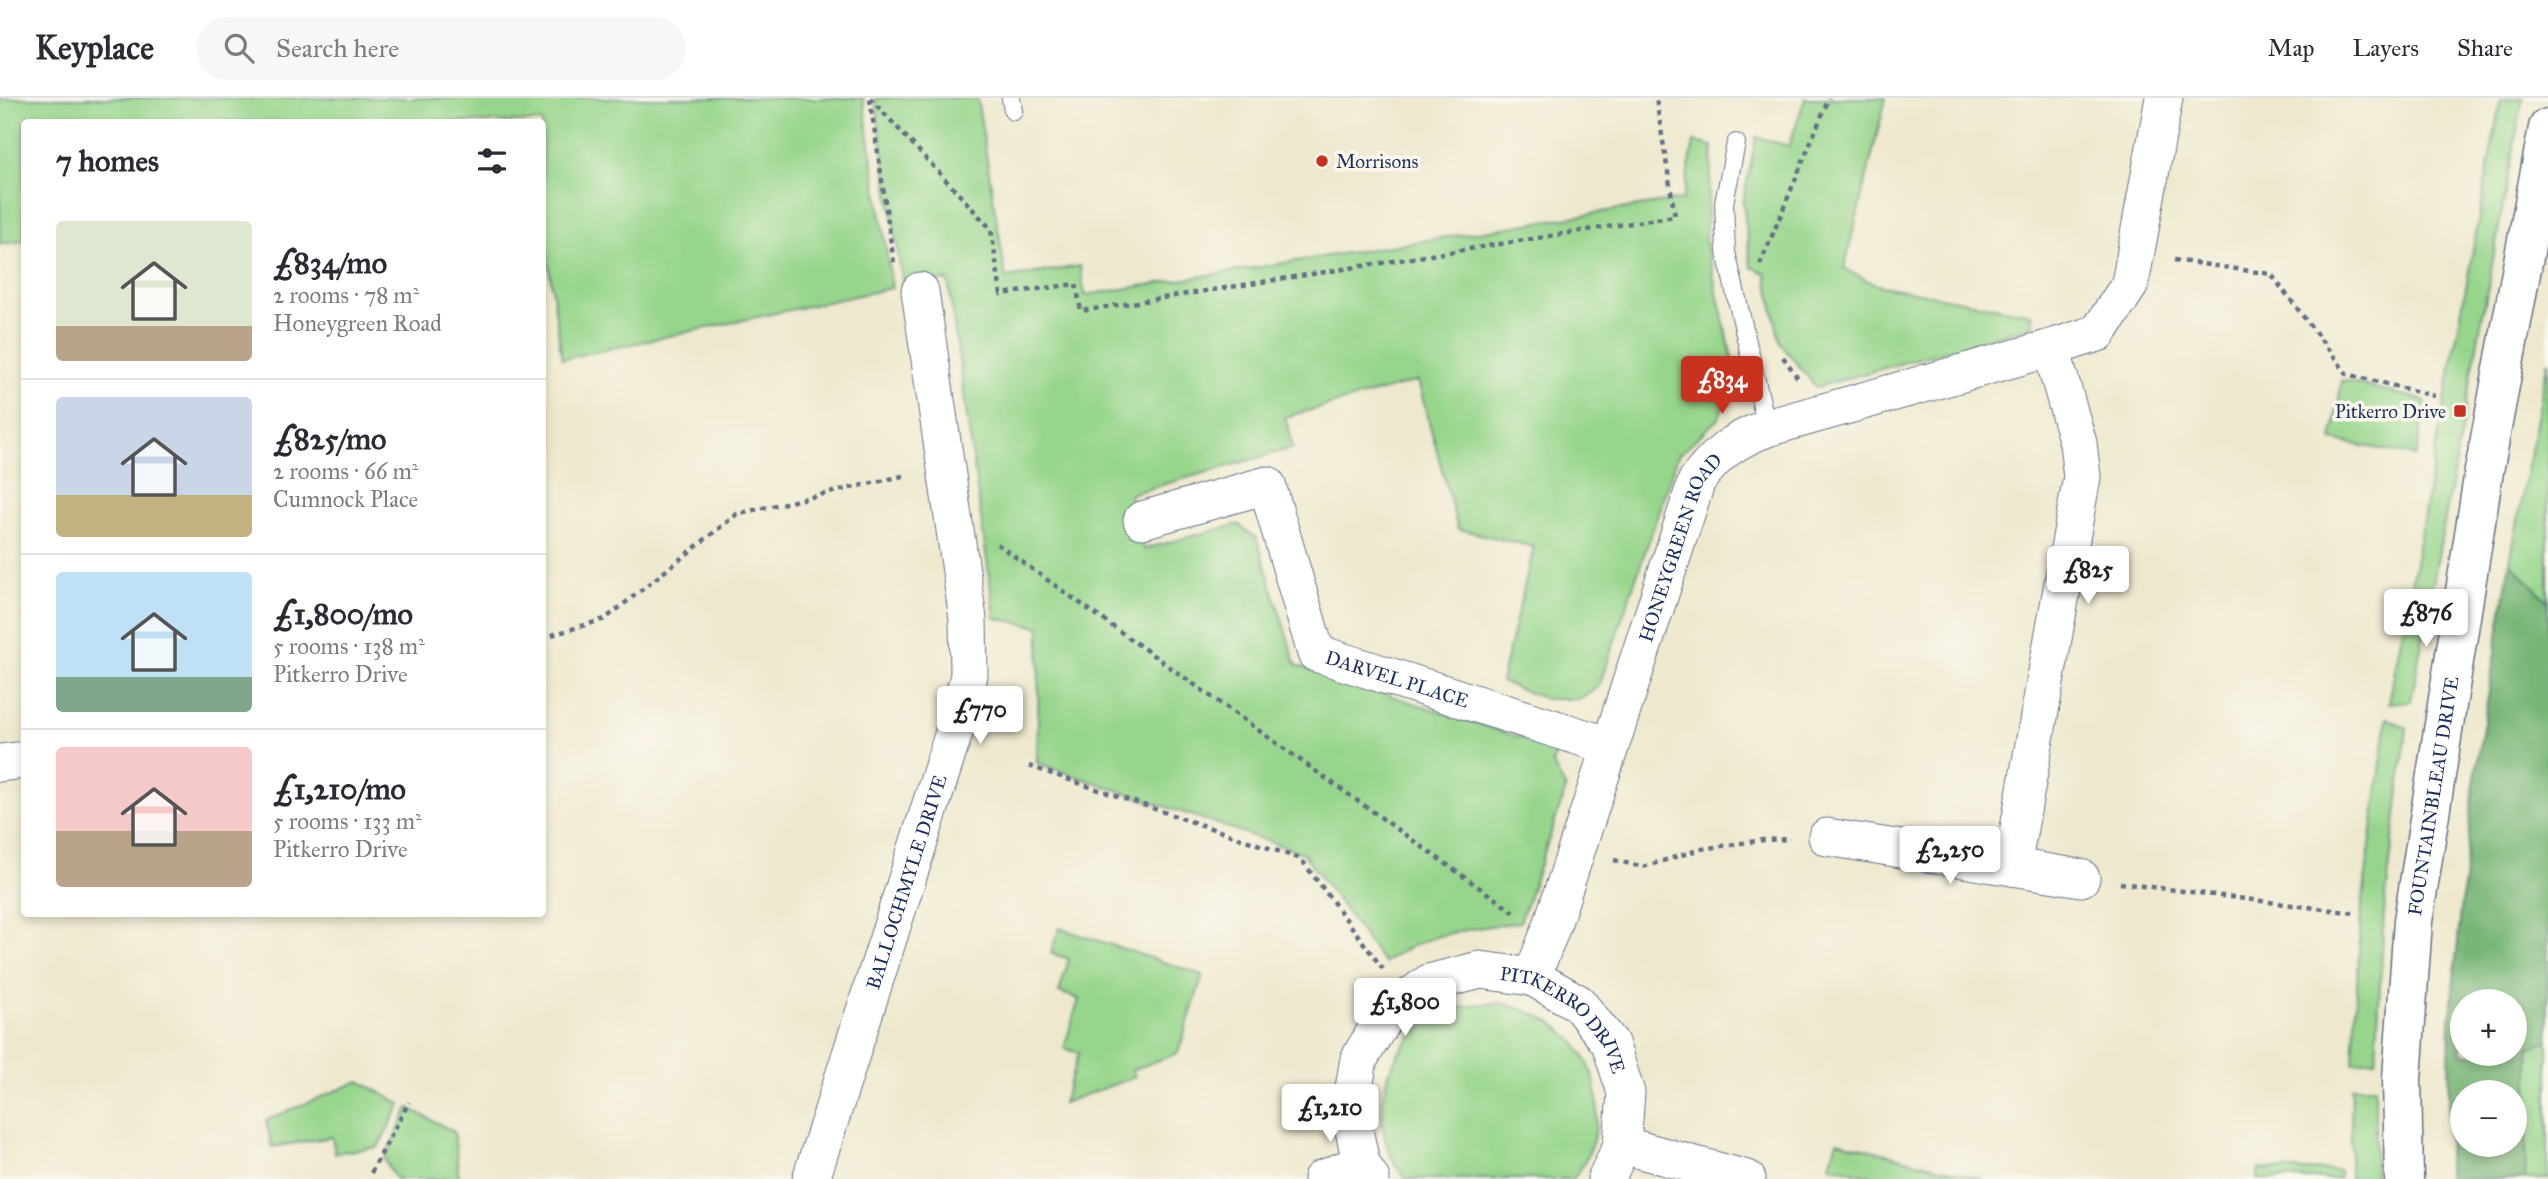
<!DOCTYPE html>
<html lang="en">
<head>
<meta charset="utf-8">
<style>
	:root { --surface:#fff; --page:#f7f7f7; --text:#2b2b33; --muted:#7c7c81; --line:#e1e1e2; --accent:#c8321e }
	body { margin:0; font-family:"IM FELL Great Primer",serif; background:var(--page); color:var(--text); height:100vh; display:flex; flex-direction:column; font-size:26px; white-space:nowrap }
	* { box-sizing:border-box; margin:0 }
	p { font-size:23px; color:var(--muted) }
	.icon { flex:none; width:38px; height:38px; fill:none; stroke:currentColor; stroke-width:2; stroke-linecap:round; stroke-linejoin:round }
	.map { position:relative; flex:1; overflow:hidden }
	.details { position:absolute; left:21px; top:21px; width:525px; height:798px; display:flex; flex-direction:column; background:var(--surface); border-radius:7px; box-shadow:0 4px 10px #0003 }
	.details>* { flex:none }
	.buttons { position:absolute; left:2450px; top:891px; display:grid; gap:14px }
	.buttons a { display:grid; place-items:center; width:77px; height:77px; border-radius:50%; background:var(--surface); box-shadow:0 4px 10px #0003; font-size:35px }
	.price { position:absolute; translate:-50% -60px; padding:0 16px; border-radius:7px; background:#fff; color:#222; font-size:23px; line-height:46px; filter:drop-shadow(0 2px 4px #0008) }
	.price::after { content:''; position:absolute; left:50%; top:42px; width:21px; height:16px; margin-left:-10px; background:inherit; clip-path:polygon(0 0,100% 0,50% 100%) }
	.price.on { background:var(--accent); color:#fff }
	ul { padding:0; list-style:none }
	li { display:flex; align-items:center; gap:21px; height:175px; padding:0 35px }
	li+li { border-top:2px solid var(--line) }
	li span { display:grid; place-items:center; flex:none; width:196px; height:140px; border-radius:7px; color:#555 }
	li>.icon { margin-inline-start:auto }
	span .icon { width:84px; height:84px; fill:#fffc; stroke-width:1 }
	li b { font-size:30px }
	h2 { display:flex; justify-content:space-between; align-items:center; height:84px; padding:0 35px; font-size:30px }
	header { display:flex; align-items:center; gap:42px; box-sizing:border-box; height:98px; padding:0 35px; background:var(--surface); border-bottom:2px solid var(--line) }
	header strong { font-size:33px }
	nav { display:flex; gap:38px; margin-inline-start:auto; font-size:24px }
	.search { width:490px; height:63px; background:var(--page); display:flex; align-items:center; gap:18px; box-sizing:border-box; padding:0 24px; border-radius:38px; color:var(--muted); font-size:26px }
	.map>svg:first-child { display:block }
	.green { fill:#96d58b; stroke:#588274; stroke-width:2; fill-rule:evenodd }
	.forest { fill:#78b677; stroke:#4a726a; stroke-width:2; fill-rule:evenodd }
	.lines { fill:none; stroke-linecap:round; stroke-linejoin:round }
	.lane-casing { stroke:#657085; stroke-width:20 }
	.street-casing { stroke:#657085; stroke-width:39 }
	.secondary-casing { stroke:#657085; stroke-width:41 }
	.path { stroke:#657085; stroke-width:4.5; stroke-dasharray:5 5; stroke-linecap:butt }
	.lane { stroke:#fff; stroke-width:18 }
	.street { stroke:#fff; stroke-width:37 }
	.secondary { stroke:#fff; stroke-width:38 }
	.poi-dot { fill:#c8321e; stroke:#fbf7ec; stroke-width:2.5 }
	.labels { text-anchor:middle; stroke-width:7; stroke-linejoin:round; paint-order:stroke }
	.poi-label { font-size:19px; fill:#1b2f5e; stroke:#fbf7ec; text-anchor:start }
	.street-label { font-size:19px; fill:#1b2f5e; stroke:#fbf7ec }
</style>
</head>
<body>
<header>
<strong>Keyplace</strong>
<div class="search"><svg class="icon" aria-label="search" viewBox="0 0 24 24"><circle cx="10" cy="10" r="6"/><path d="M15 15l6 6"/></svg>Search here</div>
<nav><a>Map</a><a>Layers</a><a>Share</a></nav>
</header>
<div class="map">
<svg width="2548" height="1081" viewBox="0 0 2548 1081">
	<rect width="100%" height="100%" fill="#fbf7ec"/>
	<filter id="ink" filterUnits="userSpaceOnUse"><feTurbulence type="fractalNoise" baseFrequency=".0143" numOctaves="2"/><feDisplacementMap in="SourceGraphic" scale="14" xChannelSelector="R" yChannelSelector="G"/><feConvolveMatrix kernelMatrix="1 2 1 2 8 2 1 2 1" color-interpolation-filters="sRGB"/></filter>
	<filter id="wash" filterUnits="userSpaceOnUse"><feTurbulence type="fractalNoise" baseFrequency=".00686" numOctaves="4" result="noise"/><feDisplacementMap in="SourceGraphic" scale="28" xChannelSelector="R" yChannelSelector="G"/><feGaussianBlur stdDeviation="1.57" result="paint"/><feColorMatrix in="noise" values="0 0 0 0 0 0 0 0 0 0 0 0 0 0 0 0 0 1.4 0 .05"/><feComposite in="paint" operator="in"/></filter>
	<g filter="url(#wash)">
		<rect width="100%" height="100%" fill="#eee9ce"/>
		<!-- green -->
		<g class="green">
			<polygon points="0,0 863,0 892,190 562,261 543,127 542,24 24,24 24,143 0,146"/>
			<path d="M875,0H977L1006,180L1080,168L1085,197L1683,101L1694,44L1713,48L1705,142L1736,277L1718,321L1678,357L1599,588L1579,601H1546L1501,584L1534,449L1458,431L1418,283L1285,319L1293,350L1130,396L1144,451L1238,426L1257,441L1296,567L1558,652L1552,665L1566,691L1520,824C1473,830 1423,835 1384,865L1303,755L1037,665L1040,529L995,520L948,182L903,188Z"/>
			<polygon points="1805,0 1886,0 1844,171 1877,187 2031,216 2034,228 1816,289 1780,245 1766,175 1751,169 1743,104 1756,39 1789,48"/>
			<polygon points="2501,0 2523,0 2411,603 2389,605"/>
			<path d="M2548,262V1081H2448L2450,922L2474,686L2510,464ZM2462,903H2515V956H2462ZM2462,994H2515V1046H2462Z"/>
			<polygon points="2342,282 2426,303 2416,358 2332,342"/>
			<polygon points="2387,620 2407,630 2384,814 2376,962 2353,964 2361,815"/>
			<polygon points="1059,830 1203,877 1178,955 1132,972 1135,979 1063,1005 1079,955 1064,950 1079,901 1059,894 1069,861 1051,855"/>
			<path d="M1501,905C1525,912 1546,918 1564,934C1607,971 1607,1039 1573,1081H1406C1364,1034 1380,951 1434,920C1455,908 1477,906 1501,905Z"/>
			<polygon points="359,983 401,1006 378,1049 335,1055 332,1039 272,1049 266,1022"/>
			<polygon points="2352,989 2375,989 2375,1081 2350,1081"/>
			<polygon points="409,1010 454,1034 459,1081 396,1081 384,1061"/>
			<polygon points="1837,1043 1982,1081 1882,1081 1830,1067"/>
			<polygon points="2259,1071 2339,1073 2339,1081 2257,1081"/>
		</g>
		<!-- forest -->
		<path class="forest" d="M2510,464L2548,503V944L2530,949L2525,1081H2448L2450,922L2474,686ZM2462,903H2515V956H2462ZM2462,994H2515V1046H2462Z"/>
	</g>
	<g filter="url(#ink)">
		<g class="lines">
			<!-- lane casing -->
			<g class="lane-casing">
				<g id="lane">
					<polyline points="1011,0 1013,13"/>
					<polyline points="1736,45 1724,105 1726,154 1767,330"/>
				</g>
			</g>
			<!-- street casing -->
			<g class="street-casing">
				<g id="street">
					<path id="s1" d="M1142,422L1267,387L1316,555L1609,648"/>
					<polyline points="0,665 24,662"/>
					<polyline points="1827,739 2081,780"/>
					<polyline points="2012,769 2082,379 2078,345 2051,250"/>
					<path id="s2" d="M1532,879L1551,830L1697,382C1720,353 1733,343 1767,330L2051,250L2098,235L2130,186L2164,0"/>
					<polyline points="1622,1047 1747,1081"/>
					<path id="s3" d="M811,1081L958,622L969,577L968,521L920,193"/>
					<polyline points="1322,1081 1361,1065"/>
					<path id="s4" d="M1371,1081L1361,1065L1350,1013L1359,961L1386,916L1429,885L1480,872L1532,879L1578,905L1610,945L1626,995L1622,1047L1606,1081"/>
				</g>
			</g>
			<!-- secondary casing -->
			<g class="secondary-casing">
				<g id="secondary">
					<path id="s5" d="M2404,1081L2402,981L2413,823L2484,373L2548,30"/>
				</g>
			</g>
			<!-- path -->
			<g class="path">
				<polyline points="870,0 991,131 1001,196 1076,186 1081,213 1675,118 1656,0"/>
				<polyline points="870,1 894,165"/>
				<polyline points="2174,162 2271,176 2347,276 2434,298"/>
				<polyline points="1760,167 1829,0"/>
				<polyline points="1783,259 1798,280"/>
				<polyline points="997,446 1515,815"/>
				<polyline points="542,540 605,521 737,416 907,377"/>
				<polyline points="1029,668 1301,761 1383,871"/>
				<polyline points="1614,762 1643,769 1701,751 1763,742 1790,741"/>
				<polyline points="2120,785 2355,815"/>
				<polyline points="371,1075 409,1004"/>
			</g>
			<!-- lane -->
			<use href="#lane" class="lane"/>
			<!-- street -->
			<use href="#street" class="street"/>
			<!-- secondary -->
			<use href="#secondary" class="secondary"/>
		</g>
	</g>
	<!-- markers -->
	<g class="poi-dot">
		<circle cx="1322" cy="63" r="7"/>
		<rect x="2453" y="306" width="14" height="14" rx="3.5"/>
	</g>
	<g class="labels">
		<!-- poi labels -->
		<g class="poi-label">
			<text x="1336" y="70">Morrisons</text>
			<text x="2446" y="320" text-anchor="end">Pitkerro Drive</text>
		</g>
		<!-- street labels -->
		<g class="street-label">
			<text dy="7" stroke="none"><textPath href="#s2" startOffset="455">HONEYGREEN ROAD</textPath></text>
			<text dy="7" stroke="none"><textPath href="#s1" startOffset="390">DARVEL PLACE</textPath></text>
			<text dy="7" stroke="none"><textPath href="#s5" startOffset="385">FOUNTAINBLEAU DRIVE</textPath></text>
			<text dy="7" stroke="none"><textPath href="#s3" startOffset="312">BALLOCHMYLE DRIVE</textPath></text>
			<text dy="7" stroke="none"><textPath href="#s4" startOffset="387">PITKERRO DRIVE</textPath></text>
		</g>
	</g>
</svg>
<div class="buttons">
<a>+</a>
<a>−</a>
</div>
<b class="price on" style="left:1722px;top:318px">£834</b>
<b class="price" style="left:2088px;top:508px">£825</b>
<b class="price" style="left:2426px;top:551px">£876</b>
<b class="price" style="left:980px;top:648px">£770</b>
<b class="price" style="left:1950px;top:788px">£2,250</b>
<b class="price" style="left:1405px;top:940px">£1,800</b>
<b class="price" style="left:1330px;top:1046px">£1,210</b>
<section class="details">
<h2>7 homes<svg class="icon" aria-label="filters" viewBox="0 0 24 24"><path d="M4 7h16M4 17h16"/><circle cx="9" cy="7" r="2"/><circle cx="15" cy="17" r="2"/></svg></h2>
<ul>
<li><span style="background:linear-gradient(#dfe7d0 75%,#b9a48a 0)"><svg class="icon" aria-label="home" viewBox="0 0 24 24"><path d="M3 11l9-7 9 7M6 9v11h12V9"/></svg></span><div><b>£834/mo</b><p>2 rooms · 78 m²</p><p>Honeygreen Road</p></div></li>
<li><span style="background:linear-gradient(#c9d6e8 70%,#c2b280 0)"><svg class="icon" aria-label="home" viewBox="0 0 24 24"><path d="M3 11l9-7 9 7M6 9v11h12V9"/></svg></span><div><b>£825/mo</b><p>2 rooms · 66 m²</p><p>Cumnock Place</p></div></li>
<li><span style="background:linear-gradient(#bfe0f5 75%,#7fa58c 0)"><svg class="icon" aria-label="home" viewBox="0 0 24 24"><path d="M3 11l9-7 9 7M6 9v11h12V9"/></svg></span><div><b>£1,800/mo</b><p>5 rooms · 138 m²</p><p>Pitkerro Drive</p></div></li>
<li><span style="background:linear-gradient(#f6c9c9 60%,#b9a48a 0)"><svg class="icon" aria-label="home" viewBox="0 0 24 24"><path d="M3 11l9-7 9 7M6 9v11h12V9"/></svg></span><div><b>£1,210/mo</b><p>5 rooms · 133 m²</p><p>Pitkerro Drive</p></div></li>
</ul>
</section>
</div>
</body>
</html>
